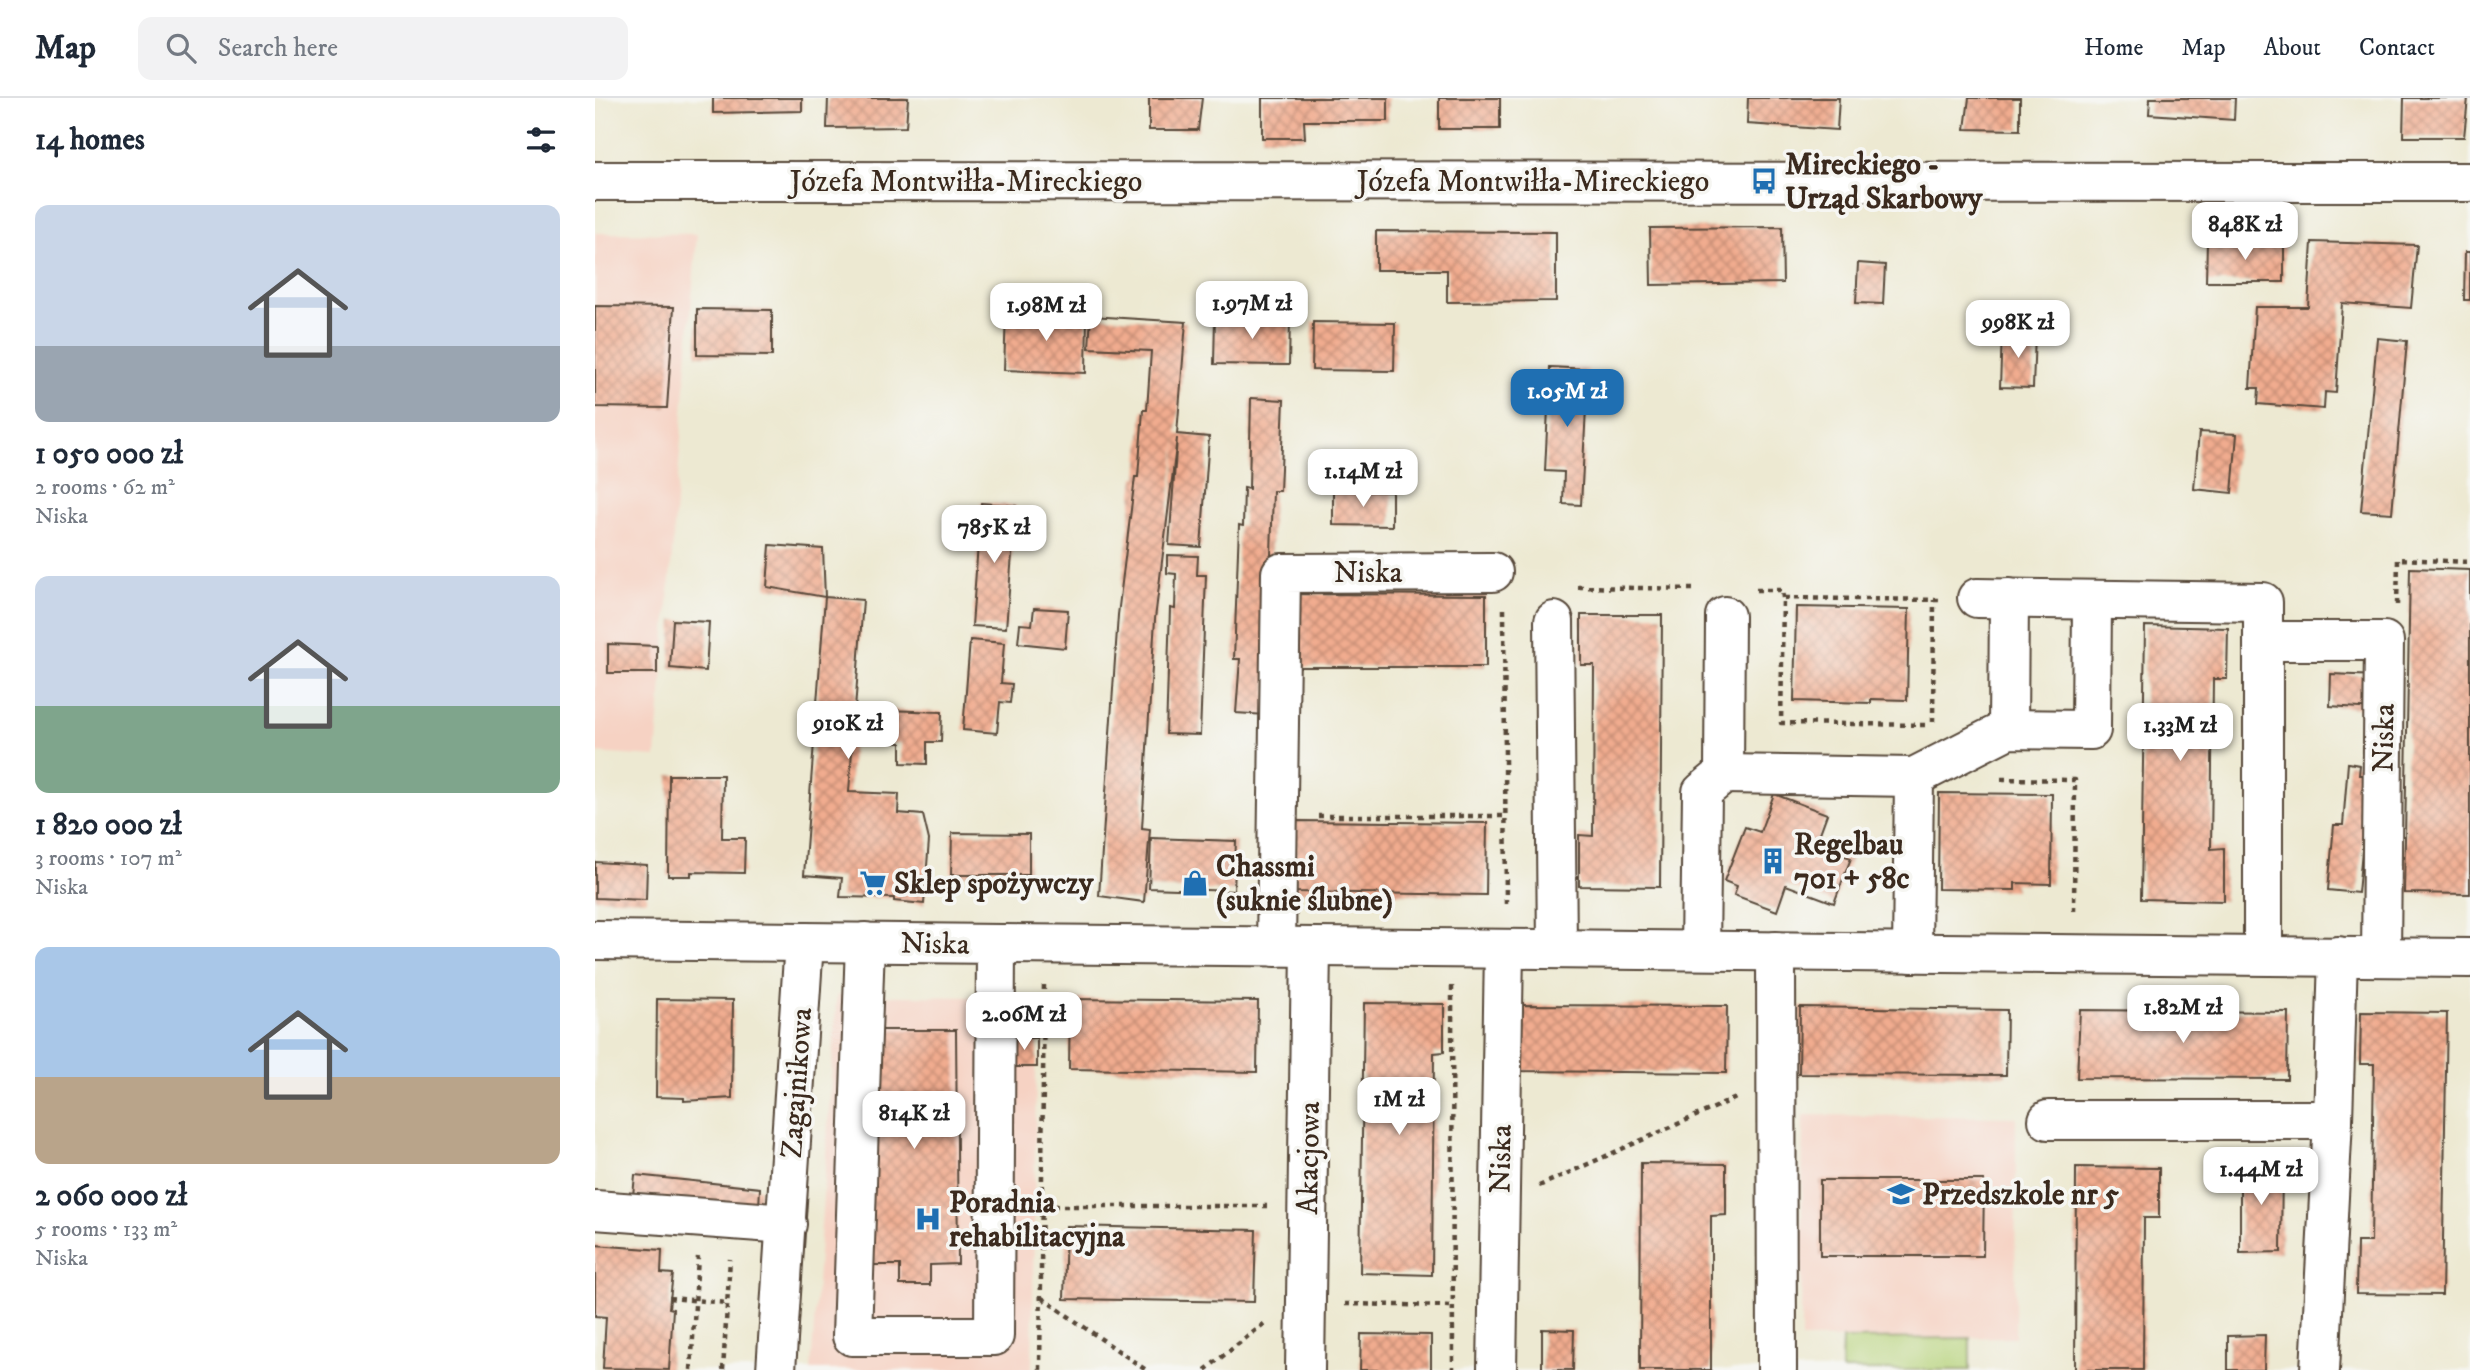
<!DOCTYPE html>
<html lang="en">
<head>
<meta charset="utf-8">
<style>
	:root { --surface:#fff; --page:#f2f2f3; --text:#1f2937; --muted:#747a83; --line:#e0e1e3; --accent:#1f6fb2 }
	body { margin:0; font-family:"IM FELL DW Pica",serif; background:var(--page); color:var(--text); height:100vh; display:flex; flex-direction:column; font-size:26px; white-space:nowrap }
	* { box-sizing:border-box; margin:0 }
	p { font-size:23px; color:var(--muted) }
	.icon { flex:none; width:38px; height:38px; fill:none; stroke:currentColor; stroke-width:2; stroke-linecap:round; stroke-linejoin:round }
	.map { position:relative; flex:1; overflow:hidden }
	.drawer { display:flex; flex-direction:column; background:var(--surface); width:595px }
	.drawer>* { flex:none }
	.price { position:absolute; translate:-50% -60px; padding:0 16px; border-radius:14px; background:#fff; color:#222; font-size:23px; line-height:46px; filter:drop-shadow(0 2px 4px #0008) }
	.price::after { content:''; position:absolute; left:50%; top:42px; width:21px; height:16px; margin-left:-10px; background:inherit; clip-path:polygon(0 0,100% 0,50% 100%) }
	.price.selected { background:var(--accent); color:#fff }
	ul { padding:0; list-style:none }
	li { display:grid; align-content:center; gap:14px; height:371px; padding:0 35px }
	li span { display:grid; place-items:center; height:217px; border-radius:14px; color:#555 }
	li>.icon { margin-inline-start:auto }
	span .icon { width:126px; height:126px; fill:#fffc; stroke-width:1 }
	li b { font-size:30px }
	h2 { display:flex; justify-content:space-between; align-items:center; height:84px; padding:0 35px; font-size:30px }
	header { display:flex; align-items:center; gap:42px; box-sizing:border-box; height:98px; padding:0 35px; background:var(--surface); border-bottom:2px solid var(--line) }
	header strong { font-size:33px }
	nav { display:flex; gap:38px; margin-inline-start:auto; font-size:24px }
	.search { width:490px; height:63px; background:var(--page); display:flex; align-items:center; gap:18px; box-sizing:border-box; padding:0 24px; border-radius:14px; color:var(--muted); font-size:26px }
	main { display:flex; flex:1; min-height:0 }
	.map>svg:first-child { display:block }
	.built { fill:#f6d2c3 }
	.green { fill:#b5d278; stroke:#787e4b; stroke-width:2 }
	.building { fill:url(#building-cross-hatch) }
	.lines { fill:none; stroke-linecap:round; stroke-linejoin:round }
	.minor-casing { stroke:#564739; stroke-width:42 }
	.major-casing { stroke:#564739; stroke-width:42 }
	.path { stroke:#564739; stroke-width:4.5; stroke-dasharray:5 5; stroke-linecap:butt }
	.minor { stroke:#fff; stroke-width:38 }
	.major { stroke:#fff; stroke-width:38 }
	.labels { text-anchor:middle; stroke-width:7; stroke-linejoin:round; paint-order:stroke }
	.poi-label { font-size:30px; font-weight:bold; fill:#3b2a1e; stroke:#f6f6f2; text-anchor:start }
	.street-label { font-size:30px; fill:#3b2a1e; stroke:#f6f6f2 }
</style>
</head>
<body>
<header>
<strong>Map</strong>
<div class="search"><svg class="icon" aria-label="search" viewBox="0 0 24 24"><circle cx="10" cy="10" r="6"/><path d="M15 15l6 6"/></svg>Search here</div>
<nav><a>Home</a><a>Map</a><a>About</a><a>Contact</a></nav>
</header>
<main>
<section class="drawer">
<h2>14 homes<svg class="icon" aria-label="filters" viewBox="0 0 24 24"><path d="M4 7h16M4 17h16"/><circle cx="9" cy="7" r="2"/><circle cx="15" cy="17" r="2"/></svg></h2>
<ul>
<li><span style="background:linear-gradient(#c9d6e8 65%,#9aa5b1 0)"><svg class="icon" aria-label="home" viewBox="0 0 24 24"><path d="M3 11l9-7 9 7M6 9v11h12V9"/></svg></span><div><b>1 050 000 zł</b><p>2 rooms · 62 m²</p><p>Niska</p></div></li>
<li><span style="background:linear-gradient(#c9d6e8 60%,#7fa58c 0)"><svg class="icon" aria-label="home" viewBox="0 0 24 24"><path d="M3 11l9-7 9 7M6 9v11h12V9"/></svg></span><div><b>1 820 000 zł</b><p>3 rooms · 107 m²</p><p>Niska</p></div></li>
<li><span style="background:linear-gradient(#a9c7e8 60%,#b9a48a 0)"><svg class="icon" aria-label="home" viewBox="0 0 24 24"><path d="M3 11l9-7 9 7M6 9v11h12V9"/></svg></span><div><b>2 060 000 zł</b><p>5 rooms · 133 m²</p><p>Niska</p></div></li>
</ul>
</section>
<div class="map">
<svg width="1875" height="1272" viewBox="0 0 1875 1272">
	<defs>
		<pattern id="building-cross-hatch" width="8" height="8" patternUnits="userSpaceOnUse" patternTransform="scale(1.75)"><rect width="8" height="8" fill="#f1ac8f"/><path d="M0 0l8 8M0 8l8-8" fill="none" stroke="#c48c74"/></pattern>
	</defs>
	<rect width="100%" height="100%" fill="#f6f6f2"/>
	<filter id="ink" filterUnits="userSpaceOnUse"><feTurbulence type="fractalNoise" baseFrequency=".0143" numOctaves="2"/><feDisplacementMap in="SourceGraphic" scale="14" xChannelSelector="R" yChannelSelector="G"/><feConvolveMatrix kernelMatrix="1 2 1 2 8 2 1 2 1" color-interpolation-filters="sRGB"/></filter>
	<filter id="wash" filterUnits="userSpaceOnUse"><feTurbulence type="fractalNoise" baseFrequency=".00686" numOctaves="4" result="noise"/><feDisplacementMap in="SourceGraphic" scale="28" xChannelSelector="R" yChannelSelector="G"/><feGaussianBlur stdDeviation="1.57" result="paint"/><feColorMatrix in="noise" values="0 0 0 0 0 0 0 0 0 0 0 0 0 0 0 0 0 1.4 0 .05"/><feComposite in="paint" operator="in"/></filter>
	<g filter="url(#wash)">
		<rect width="100%" height="100%" fill="#ede9d2"/>
		<!-- built -->
		<g class="built">
			<polygon points="0,135 102,136 61,659 0,655"/>
			<polygon points="242,897 442,900 437,1272 216,1272"/>
			<polygon points="1208,1017 1421,1019 1420,1239 1206,1241"/>
		</g>
		<!-- green -->
		<polygon class="green" points="1375,1240 1375,1272 1246,1272 1247,1241"/>
		<g id="blocks">
			<!-- building -->
			<g class="building">
				<polygon points="118,0 207,0 207,13 118,15"/>
				<polygon points="233,0 313,0 311,29 232,30"/>
				<polygon points="554,0 607,0 603,32 554,32"/>
				<polygon points="667,0 793,0 793,23 709,23 710,40 667,40"/>
				<rect x="844" y="0" width="61" height="31"/>
				<polygon points="1153,0 1244,0 1242,32 1152,26"/>
				<polygon points="1374,0 1425,0 1425,32 1370,31"/>
				<polygon points="1555,0 1640,0 1639,22 1554,16"/>
				<polygon points="1809,0 1873,0 1869,39 1808,39"/>
				<polygon points="1187,129 1188,185 1056,187 1055,130"/>
				<polygon points="781,133 961,134 961,203 852,204 852,172 781,172"/>
				<polygon points="1612,144 1689,144 1689,184 1611,184"/>
				<polygon points="1717,144 1822,147 1816,210 1747,205 1741,295 1730,294 1729,311 1663,306 1664,290 1655,290 1660,209 1713,209"/>
				<polygon points="1870,154 1875,154 1875,202 1869,202"/>
				<polygon points="1263,165 1290,167 1288,206 1261,205"/>
				<polygon points="0,208 79,209 72,310 0,309"/>
				<polygon points="102,211 177,212 177,258 102,257"/>
				<polygon points="411,215 492,217 491,275 409,272"/>
				<polygon points="496,218 591,224 582,336 614,339 606,449 574,447 582,340 560,521 547,730 555,731 549,804 504,798 523,517 540,379 543,379 548,312 552,312 556,253 494,250"/>
				<polygon points="620,219 695,221 694,267 619,266"/>
				<polygon points="718,224 800,225 799,273 717,272"/>
				<polygon points="1407,234 1440,235 1438,290 1405,289"/>
				<polygon points="1782,240 1812,243 1797,415 1766,413"/>
				<polygon points="955,269 993,271 986,407 968,406 969,374 950,373"/>
				<polygon points="656,300 689,302 685,393 678,393 671,617 641,615 645,561 639,561 644,427 648,428 649,390 654,391"/>
				<polygon points="1604,334 1642,336 1637,395 1599,391"/>
				<polygon points="738,393 797,394 797,428 738,427"/>
				<polygon points="386,405 421,408 411,530 377,528"/>
				<polygon points="175,447 228,451 230,499 268,502 254,694 304,696 303,715 328,717 334,742 329,806 299,803 299,800 245,799 247,780 209,777 230,499 172,489"/>
				<polygon points="572,457 603,458 602,477 611,477 605,637 571,636 575,510 580,511 581,476 572,475"/>
				<polygon points="1815,470 1875,472 1875,796 1809,795"/>
				<polygon points="700,496 891,497 891,569 700,569"/>
				<polygon points="1201,509 1314,511 1312,602 1276,601 1276,605 1199,603"/>
				<polygon points="439,510 473,512 470,550 423,545 425,526 437,527"/>
				<polygon points="986,517 1067,517 1065,789 984,788 984,737 998,738 999,567 986,567"/>
				<polygon points="78,522 114,524 111,573 75,570"/>
				<polygon points="1550,528 1633,530 1632,581 1618,581 1616,751 1629,750 1629,803 1546,801"/>
				<polygon points="375,542 409,545 406,585 417,586 415,605 405,604 402,635 368,632"/>
				<polygon points="13,546 62,548 62,575 13,575"/>
				<polygon points="1736,576 1782,578 1780,611 1735,608"/>
				<polygon points="263,611 347,614 346,644 332,644 332,666 306,665 306,645 262,643"/>
				<polygon points="1753,665 1765,667 1764,677 1774,677 1763,795 1733,792 1739,727 1748,727"/>
				<polygon points="74,677 128,677 127,740 150,740 149,775 96,774 96,778 73,778"/>
				<polygon points="1344,695 1457,696 1456,786 1420,785 1420,792 1343,791"/>
				<polygon points="1179,696 1232,716 1218,754 1222,755 1224,749 1256,760 1239,805 1191,787 1182,813 1139,797 1142,788 1129,783 1150,729 1165,734"/>
				<polygon points="701,723 892,725 891,797 700,794"/>
				<polygon points="357,735 434,736 434,777 356,777"/>
				<polygon points="556,740 641,743 639,793 554,790"/>
				<polygon points="0,764 52,767 51,802 0,800"/>
				<polygon points="62,901 138,902 137,1000 89,1003 89,1000 61,999"/>
				<polygon points="475,901 663,903 662,974 474,971"/>
				<polygon points="769,905 849,906 849,954 839,955 837,1177 765,1175"/>
				<polygon points="922,907 1132,908 1131,975 922,973"/>
				<polygon points="1205,909 1412,912 1411,977 1204,976"/>
				<polygon points="1485,912 1693,914 1692,981 1482,980"/>
				<polygon points="1766,914 1852,915 1847,1197 1761,1196 1762,1144 1776,1144 1779,966 1765,966"/>
				<polygon points="275,932 361,932 363,1166 335,1167 335,1187 305,1187 305,1167 277,1167"/>
				<rect x="416" y="940" width="26" height="29"/>
				<polygon points="1645,1064 1687,1065 1686,1154 1645,1155"/>
				<polygon points="1046,1065 1131,1066 1131,1117 1116,1118 1116,1272 1045,1272"/>
				<polygon points="1481,1069 1564,1070 1564,1120 1549,1120 1548,1272 1480,1272"/>
				<polygon points="40,1077 165,1090 164,1109 38,1098"/>
				<polygon points="1225,1082 1389,1082 1388,1158 1225,1158"/>
				<polygon points="471,1128 661,1132 659,1204 469,1201"/>
				<polygon points="0,1147 67,1152 66,1175 78,1176 74,1210 78,1211 74,1272 8,1270 11,1219 0,1218"/>
				<polygon points="947,1231 979,1232 978,1272 947,1272"/>
				<polygon points="766,1236 836,1237 836,1272 765,1272"/>
				<polygon points="1670,1237 1669,1272 1633,1272 1633,1238"/>
			</g>
		</g>
	</g>
	<g filter="url(#ink)">
		<use href="#blocks" fill-opacity="0" stroke="#564739" stroke-width="2"/>
		<g class="lines">
			<!-- minor casing -->
			<g class="minor-casing">
				<g id="minor">
					<polyline points="1382,500 1668,504 1668,857"/>
					<polyline points="959,523 962,851"/>
					<polyline points="1668,543 1789,543 1786,858"/>
					<polyline points="1413,631 1414,500"/>
					<polyline points="1129,676 1319,679 1317,855"/>
					<polyline points="1319,679 1413,631 1496,632 1497,502"/>
					<polyline points="0,842 1875,860"/>
					<polyline points="270,844 257,1238 399,1238 401,846"/>
					<polyline points="681,849 686,475 898,474"/>
					<polyline points="1105,852 1107,694 1129,676 1130,518"/>
					<polyline points="1181,853 1182,1272"/>
					<polyline points="1453,1022 1738,1022"/>
					<polyline points="0,1112 192,1126"/>
					<polyline points="181,1272 209,844"/>
					<polyline points="710,1272 716,849"/>
					<polyline points="902,1272 909,851"/>
					<polyline points="1725,1272 1738,1022 1743,858"/>
				</g>
			</g>
			<!-- major casing -->
			<g class="major-casing">
				<polyline id="major" points="0,83 1875,84"/>
			</g>
			<!-- path -->
			<g class="path">
				<polyline points="983,489 1100,491"/>
				<polyline points="1161,492 1187,492 1188,500"/>
				<polyline points="1802,507 1803,461 1875,464"/>
				<polyline points="909,511 911,810"/>
				<polyline points="1338,624 1339,502"/>
				<polyline points="1330,627 1186,625 1188,500 1344,502"/>
				<polyline points="1406,681 1480,682 1479,816"/>
				<polyline points="723,718 911,718"/>
				<polyline points="857,888 858,1272"/>
				<polyline points="944,1088 1141,1000"/>
				<polyline points="448,1108 672,1108"/>
				<polyline points="74,1200 132,1205"/>
				<polyline points="447,1200 551,1272"/>
				<polyline points="750,1206 858,1208"/>
				<polyline points="96,1272 103,1159"/>
				<polyline points="128,1272 135,1161"/>
				<polyline points="445,1272 449,884"/>
				<polyline points="610,1272 670,1225"/>
			</g>
			<!-- minor -->
			<use href="#minor" class="minor"/>
			<!-- major -->
			<use href="#major" class="major"/>
		</g>
	</g>
	<!-- icons -->
	<defs>
		<g id="bus-bare" transform="scale(2.1)"><path d="M-5-6H5V4H4V6H2V4H-2V6H-4V4H-5ZM-3.5-4V0h7V-4ZM-3.5 1.2v1.5H-2V1.2ZM2 1.2v1.5H3.5V1.2Z" fill="#1f6fb2" stroke="#f6f6f2" stroke-width="2.5" paint-order="stroke"/></g>
		<g id="building-bare" transform="scale(2.1)"><path d="M-4-6H4V6H1V3H-1V6H-4ZM-2.5-4.3h1.7v1.8h-1.7ZM.8-4.3h1.7v1.8H.8ZM-2.5-1h1.7V.8h-1.7ZM.8-1h1.7V.8H.8Z" fill="#1f6fb2" stroke="#f6f6f2" stroke-width="2.5" paint-order="stroke"/></g>
		<g id="supermarket-bare" transform="scale(2.1)"><path d="M-6-5.5h2.5l.6 2H6L4.5 2H-2.5L-4.4-4H-6ZM-1.5 3.2a1.3 1.3 0 1 0 .1 0ZM3 3.2a1.3 1.3 0 1 0 .1 0Z" fill="#1f6fb2" stroke="#f6f6f2" stroke-width="2.5" paint-order="stroke"/></g>
		<g id="shop-bare" transform="scale(2.1)"><path d="M-5-2.5h2.3a2.7 3.5 0 0 1 5.4 0H5L5.5 6h-11ZM-1.5-2.5h3a1.5 2.3 0 0 0-3 0Z" fill="#1f6fb2" stroke="#f6f6f2" stroke-width="2.5" paint-order="stroke"/></g>
		<g id="school-bare" transform="scale(2.1)"><path d="M0-5L7-2L0 1L-7-2ZM-4 1L0 2.5L4 1V4Q0 6-4 4Z" fill="#1f6fb2" stroke="#f6f6f2" stroke-width="2.5" paint-order="stroke"/></g>
		<g id="hospital-bare" transform="scale(2.1)"><path d="M-5-5h3v3.5h4V-5h3V5h-3V1.5h-4V5h-3Z" fill="#1f6fb2" stroke="#f6f6f2" stroke-width="2.5" paint-order="stroke"/></g>
	</defs>
	<g fill-rule="evenodd">
		<use href="#bus-bare" x="1169" y="83"/>
		<use href="#building-bare" x="1178" y="763"/>
		<use href="#supermarket-bare" x="278" y="785"/>
		<use href="#shop-bare" x="600" y="785"/>
		<use href="#school-bare" x="1306" y="1096"/>
		<use href="#hospital-bare" x="333" y="1121"/>
	</g>
	<g class="labels">
		<!-- poi labels -->
		<g class="poi-label">
			<text x="1190" y="76">Mireckiego -<tspan x="1190" dy="34">Urząd Skarbowy</tspan></text>
			<text x="1199" y="756">Regelbau<tspan x="1199" dy="34">701 + 58c</tspan></text>
			<text x="621" y="778">Chassmi<tspan x="621" dy="34">(suknie ślubne)</tspan></text>
			<text x="299" y="795">Sklep spożywczy</text>
			<text x="1327" y="1106">Przedszkole nr 5</text>
			<text x="354" y="1114">Poradnia<tspan x="354" dy="34">rehabilitacyjna</tspan></text>
		</g>
		<!-- street labels -->
		<g class="street-label">
			<text x="371" y="93">Józefa Montwiłła-Mireckiego</text>
			<text x="938" y="93">Józefa Montwiłła-Mireckiego</text>
			<text x="773" y="484">Niska</text>
			<text transform="translate(1788 640) rotate(-89)" y="10">Niska</text>
			<text transform="translate(340 845) rotate(1)" y="10">Niska</text>
			<text transform="translate(201 985) rotate(-86)" y="10">Zagajnikowa</text>
			<text transform="translate(713 1060) rotate(-89)" y="10">Akacjowa</text>
			<text transform="translate(905 1061) rotate(-89)" y="10">Niska</text>
		</g>
	</g>
</svg>
<b class="price" style="left:1650px;top:164px">848K zł</b>
<b class="price" style="left:657px;top:243px">1.97M zł</b>
<b class="price" style="left:451px;top:245px">1.98M zł</b>
<b class="price" style="left:1423px;top:262px">998K zł</b>
<b class="price selected" style="left:972px;top:331px">1.05M zł</b>
<b class="price" style="left:768px;top:411px">1.14M zł</b>
<b class="price" style="left:399px;top:467px">785K zł</b>
<b class="price" style="left:253px;top:663px">910K zł</b>
<b class="price" style="left:1585px;top:665px">1.33M zł</b>
<b class="price" style="left:1588px;top:947px">1.82M zł</b>
<b class="price" style="left:429px;top:954px">2.06M zł</b>
<b class="price" style="left:804px;top:1039px">1M zł</b>
<b class="price" style="left:319px;top:1053px">814K zł</b>
<b class="price" style="left:1666px;top:1109px">1.44M zł</b>
</div>
</main>
</body>
</html>
